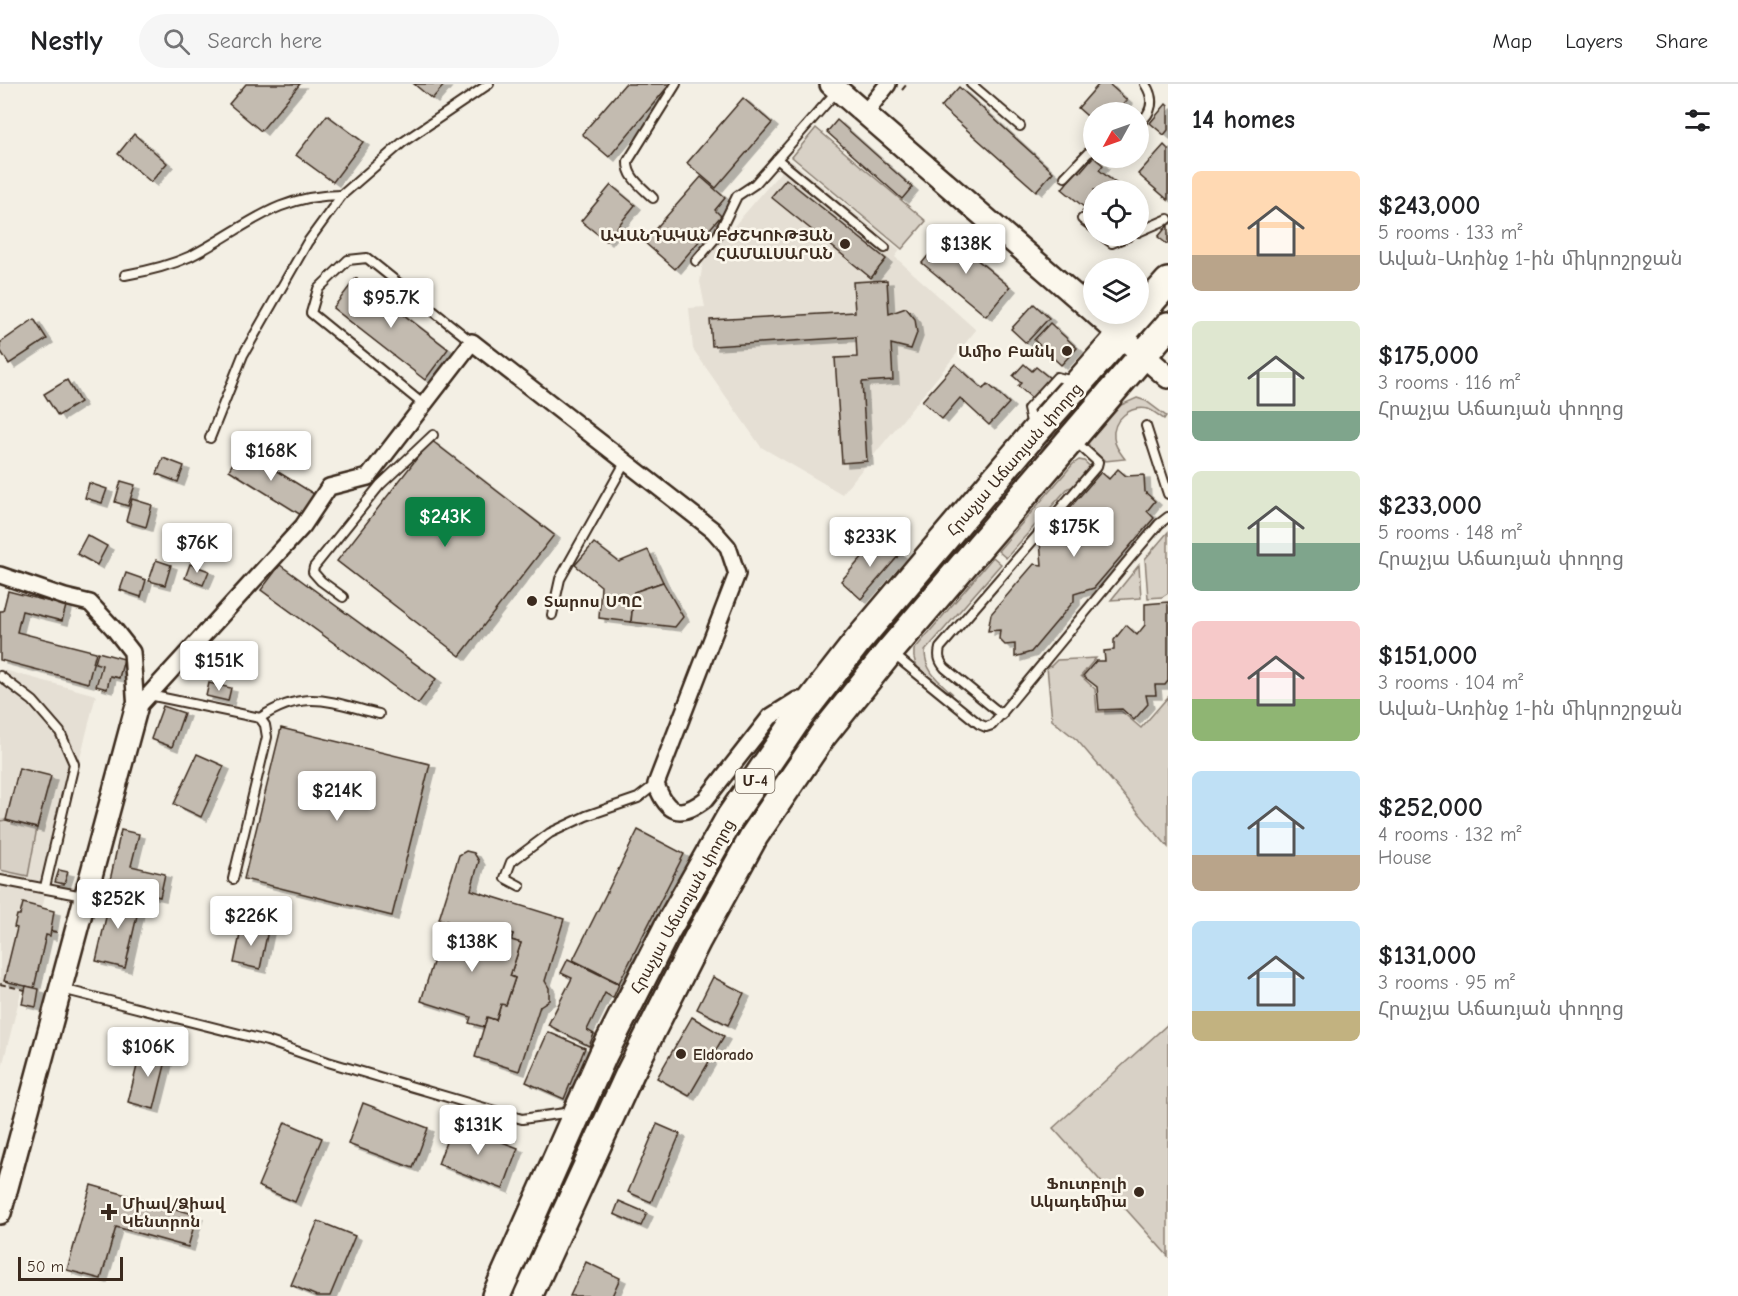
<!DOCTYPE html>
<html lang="en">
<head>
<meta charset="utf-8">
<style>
	:root { --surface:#fff; --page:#f6f6f6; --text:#202124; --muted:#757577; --line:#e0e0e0; --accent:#0b8043 }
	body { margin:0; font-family:"Comic Neue","Noto Sans Armenian",sans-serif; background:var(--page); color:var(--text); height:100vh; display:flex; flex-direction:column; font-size:22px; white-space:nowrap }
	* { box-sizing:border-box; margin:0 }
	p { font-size:20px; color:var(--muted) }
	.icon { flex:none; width:33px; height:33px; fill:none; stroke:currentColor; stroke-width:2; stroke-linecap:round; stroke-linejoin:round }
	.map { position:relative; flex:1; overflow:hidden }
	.side { display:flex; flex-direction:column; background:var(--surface); width:570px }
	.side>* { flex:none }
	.needle { width:39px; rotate:230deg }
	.controls { position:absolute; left:1083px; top:18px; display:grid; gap:12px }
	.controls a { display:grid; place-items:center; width:66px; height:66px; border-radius:50%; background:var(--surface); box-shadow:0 3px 15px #0003; font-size:30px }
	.scale { position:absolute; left:18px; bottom:15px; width:105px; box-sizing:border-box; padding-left:6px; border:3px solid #3b2a1e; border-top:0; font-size:16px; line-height:21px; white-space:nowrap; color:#3b2a1e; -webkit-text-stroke:4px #fbf7ec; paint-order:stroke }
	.price { position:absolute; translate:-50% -51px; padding:0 14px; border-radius:6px; background:#fff; color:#222; font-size:20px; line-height:39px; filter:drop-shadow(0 2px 3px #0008) }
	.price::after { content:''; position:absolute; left:50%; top:36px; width:18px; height:14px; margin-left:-9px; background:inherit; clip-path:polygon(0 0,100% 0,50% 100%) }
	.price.current { background:var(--accent); color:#fff }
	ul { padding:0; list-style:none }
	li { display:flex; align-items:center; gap:18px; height:150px; padding:0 24px }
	li span { display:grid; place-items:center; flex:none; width:168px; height:120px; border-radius:9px; color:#555 }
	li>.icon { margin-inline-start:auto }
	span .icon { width:72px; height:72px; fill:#fffc; stroke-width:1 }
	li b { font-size:26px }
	h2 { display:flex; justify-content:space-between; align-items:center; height:72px; padding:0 24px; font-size:26px }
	header { display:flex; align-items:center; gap:36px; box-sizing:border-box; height:84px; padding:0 30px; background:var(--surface); border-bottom:2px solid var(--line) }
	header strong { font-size:28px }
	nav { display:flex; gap:33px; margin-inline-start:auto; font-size:21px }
	.search { width:420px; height:54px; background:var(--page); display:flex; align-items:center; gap:15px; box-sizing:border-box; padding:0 21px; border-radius:33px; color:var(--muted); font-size:22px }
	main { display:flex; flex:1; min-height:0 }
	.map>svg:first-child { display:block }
	.built { fill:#e5dfd4 }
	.green { fill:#d8d1c6; stroke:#8a7e72; stroke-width:1.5 }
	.building { fill:#c3bbb0; stroke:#3b2a1e; stroke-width:1.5; filter:url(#shadow) }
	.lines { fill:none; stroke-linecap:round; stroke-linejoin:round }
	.lane-casing { stroke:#3b2a1e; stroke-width:12 }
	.street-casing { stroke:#3b2a1e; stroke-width:20 }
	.secondary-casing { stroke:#3b2a1e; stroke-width:26 }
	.highway-casing { stroke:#3b2a1e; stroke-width:32 }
	.path { stroke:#3b2a1e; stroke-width:2; stroke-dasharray:6 4.5; stroke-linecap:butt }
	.lane { stroke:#fbf7ec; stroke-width:8 }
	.street { stroke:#fbf7ec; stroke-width:15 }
	.secondary { stroke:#fbf7ec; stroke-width:21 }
	.highway { stroke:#fbf7ec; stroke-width:27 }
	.poi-dot { fill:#3b2a1e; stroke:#fbf7ec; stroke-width:2 }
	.labels { text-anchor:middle; stroke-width:5; stroke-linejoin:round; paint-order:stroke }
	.shield { fill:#fbf7ec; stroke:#75685c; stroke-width:1.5 }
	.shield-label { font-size:15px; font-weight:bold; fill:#3b2a1e }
	.poi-label { font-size:16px; font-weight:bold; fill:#3b2a1e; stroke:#fbf7ec; text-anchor:end }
	.street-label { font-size:16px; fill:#3b2a1e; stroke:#fbf7ec }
</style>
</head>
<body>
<header>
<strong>Nestly</strong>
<div class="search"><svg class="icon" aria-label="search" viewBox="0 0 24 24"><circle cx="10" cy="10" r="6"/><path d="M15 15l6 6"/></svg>Search here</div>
<nav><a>Map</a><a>Layers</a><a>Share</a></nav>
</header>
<main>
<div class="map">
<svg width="1168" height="1212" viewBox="0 0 1168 1212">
	<defs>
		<filter id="shadow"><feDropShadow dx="6" dy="4" stdDeviation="0" flood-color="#0004"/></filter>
	</defs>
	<rect width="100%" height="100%" fill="#f3efe4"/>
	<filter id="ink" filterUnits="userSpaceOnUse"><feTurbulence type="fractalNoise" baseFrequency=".0167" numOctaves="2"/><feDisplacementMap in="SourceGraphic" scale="12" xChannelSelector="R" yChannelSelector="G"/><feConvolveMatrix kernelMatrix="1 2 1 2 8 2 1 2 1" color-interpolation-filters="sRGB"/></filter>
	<g filter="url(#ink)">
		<!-- built -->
		<g class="built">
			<polygon points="791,76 900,166 895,173 976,246 842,410 761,363 693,265 689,224 705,223 700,198 703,178"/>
			<polygon points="0,585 96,611 0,991"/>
		</g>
		<!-- green -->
		<g class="green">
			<polygon points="816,44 926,137 902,165 792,73"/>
			<path d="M1137,314L1146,317L1166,332L1164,335C1159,332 1154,327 1148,325C1130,321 1112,336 1114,354C1115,363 1120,368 1125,375L1105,377L1090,363L1088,359L1121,321Z"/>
			<polygon points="1079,376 1084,377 1096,388 1097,394 1094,398 1068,404 1006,474 998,467 1073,380"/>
			<polygon points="1168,448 1168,509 1162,513 1148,514 1145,475"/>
			<path d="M993,473L1001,480L925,567C925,588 939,597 953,610C936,600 911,590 914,566Z"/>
			<polygon points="1139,481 1141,514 1111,516"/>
			<polygon points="1096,574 1081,592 1095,605 1097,628 1121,627 1141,644 1168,613 1168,763 1077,656 1052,636 1047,583 1051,582 1057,576"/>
			<polygon points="6,736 37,744 28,792 0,786 0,737"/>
			<polygon points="1168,940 1168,1172 1053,1044"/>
		</g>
		<!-- building -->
		<g class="building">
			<polygon points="246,0 300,0 261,47 229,20"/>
			<polygon points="414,0 445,0 432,15"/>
			<polygon points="625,0 670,0 609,73 582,50"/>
			<polygon points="1099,0 1109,0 1127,16 1116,28 1094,28 1094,38 1078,24"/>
			<polygon points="959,3 1053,88 1036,107 941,23"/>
			<polygon points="743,14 772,39 716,104 687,79"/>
			<polygon points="1166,20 1168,22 1168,46 1164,51 1150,39"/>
			<polygon points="327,31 363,58 333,98 296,71"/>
			<polygon points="837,36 912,103 902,115 827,48"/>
			<polygon points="134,50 167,79 151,98 118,70"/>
			<polygon points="1164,61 1168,65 1168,116 1138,90"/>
			<polygon points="1093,73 1103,81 1099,86 1124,106 1094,106 1093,135 1082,127 1085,124 1062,105 1077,86 1080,88"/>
			<polygon points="701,93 725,114 715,126 721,132 675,185 644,158"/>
			<polygon points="786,95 886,175 871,194 771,113"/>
			<polygon points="611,101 635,121 606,157 581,137"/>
			<polygon points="1168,141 1168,159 1167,160 1158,153"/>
			<polygon points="946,150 1010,203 986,232 922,179"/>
			<polygon points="356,194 448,265 425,296 333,224"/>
			<polygon points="887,196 889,230 906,224 915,235 917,249 911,265 891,260 893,296 862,298 867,377 842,379 835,274 857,273 856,253 712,262 710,236 855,228 853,198"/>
			<polygon points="1034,220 1049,234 1026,259 1011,245"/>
			<polygon points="34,235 47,255 9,280 0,266 0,259"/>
			<polygon points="1050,239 1077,264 1061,281 1034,256"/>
			<polygon points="955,280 983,305 988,300 1009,319 989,341 960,314 942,335 922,317"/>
			<polygon points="1024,280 1032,287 1036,283 1051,295 1033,315 1018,302 1021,299 1013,292"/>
			<polygon points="67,296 80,318 58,332 44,310"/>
			<polygon points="431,356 554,451 460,572 337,477"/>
			<polygon points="241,365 314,410 301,431 229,386"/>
			<polygon points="163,374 184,382 178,398 157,390"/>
			<polygon points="1118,385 1126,392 1144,391 1145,408 1155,417 1147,427 1154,434 1094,504 1074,510 1074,517 1031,568 1015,573 1015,560 1005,561 999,555 1000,546 988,547 991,530 1034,480 1042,481 1040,458 1101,388 1109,395"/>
			<polygon points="121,397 135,401 128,422 115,418"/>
			<polygon points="89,399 107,405 102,419 85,414"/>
			<polygon points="132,415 152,421 146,443 126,437"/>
			<polygon points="87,451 107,462 97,481 77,470"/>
			<polygon points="880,453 900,470 861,515 841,497"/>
			<polygon points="594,459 619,478 648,466 663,498 634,508 631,538 599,534 601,502 575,481"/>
			<polygon points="156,476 171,481 165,501 149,497"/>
			<polygon points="190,480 209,487 203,501 185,494"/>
			<polygon points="280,481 436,595 418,620 261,506"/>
			<polygon points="126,489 146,496 141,513 120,506"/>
			<polygon points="663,498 683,533 675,543 631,538 634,508"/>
			<polygon points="8,507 66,522 62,537 22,527 17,548 96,568 88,599 0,576 0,527 3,527"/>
			<polygon points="1168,518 1168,597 1165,601 1155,601 1156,611 1146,611 1148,620 1134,636 1122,625 1099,626 1097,603 1083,592 1096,577 1105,577 1104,567 1114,566 1114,556 1126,541 1137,551 1145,541 1145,520"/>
			<polygon points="98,568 124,575 119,594 110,592 107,605 96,602 102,581 95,579"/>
			<polygon points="209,599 231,604 228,617 206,612"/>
			<polygon points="163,622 184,629 172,663 151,655"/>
			<polygon points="281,644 430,680 392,832 244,795"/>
			<polygon points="197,670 224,682 201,733 174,720"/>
			<polygon points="19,684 51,692 37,744 6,736"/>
			<polygon points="121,746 139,750 131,782 165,790 160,813 109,801"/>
			<polygon points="638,746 684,770 619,899 573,876"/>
			<polygon points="466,767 474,769 479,777 471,806 564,835 545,897 549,904 549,916 540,922 519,987 475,973 487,933 496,936 501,920 506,921 515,894 510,892 521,859 511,856 513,850 500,846 498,853 439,835 459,771"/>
			<polygon points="59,786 68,788 64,800 55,798"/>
			<polygon points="112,807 141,814 125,884 96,877"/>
			<polygon points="23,819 54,827 50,852 46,851 34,904 4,897 17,844 14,843 17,831 20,831"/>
			<polygon points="446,837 498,853 500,846 513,850 511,856 521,859 510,892 515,894 506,921 501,920 496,936 487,933 484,943 469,939 471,933 421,917"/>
			<polygon points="242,841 268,846 260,885 234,879"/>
			<polygon points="568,875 619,900 613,914 605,909 587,946 594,950 589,962 548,941 572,894 561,889"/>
			<polygon points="713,893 744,909 728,941 697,925"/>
			<polygon points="26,902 39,905 36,923 22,920"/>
			<polygon points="692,933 724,952 689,1012 657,994"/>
			<polygon points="548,948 585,964 564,1015 526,998"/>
			<polygon points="142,962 168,969 154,1025 128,1018"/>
			<polygon points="363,1019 428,1044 413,1084 348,1060"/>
			<polygon points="285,1038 322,1054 295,1118 258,1102"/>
			<polygon points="453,1039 518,1064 503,1105 438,1080"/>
			<polygon points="657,1040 680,1050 651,1118 628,1108"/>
			<polygon points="91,1101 197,1131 188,1163 116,1143 101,1195 67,1186"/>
			<polygon points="619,1117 647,1129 641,1142 614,1130"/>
			<polygon points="318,1137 355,1152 330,1212 317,1212 291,1201"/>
			<polygon points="586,1178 620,1194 612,1212 570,1212"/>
		</g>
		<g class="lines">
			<!-- lane casing -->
			<g class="lane-casing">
				<g id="lane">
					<polyline points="971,0 1020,42"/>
					<path d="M1138,40C1153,29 1155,15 1145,0"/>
					<polyline points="777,75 885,164"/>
					<polyline points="1065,93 1088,69 1094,66"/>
					<path d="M653,114C642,103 627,93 628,77L676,0"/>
					<polyline points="1082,135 1094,144"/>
					<polyline points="1138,148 1168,135"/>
					<polyline points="1103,152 1112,159 1129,152"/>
					<polyline points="696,177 718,151 737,112 755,100 837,7"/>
					<path d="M125,191C148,187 169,182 191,172C246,144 274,111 342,111"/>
					<polyline points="424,321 311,229 318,205 348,176 367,174 472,258"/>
					<polyline points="1032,342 1028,325 1057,293 1073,297"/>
					<polyline points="1146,342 1168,410"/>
					<polyline points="210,354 243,271 307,159 342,111 403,58 489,0"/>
					<polyline points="343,513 321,497 313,488 314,483 380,401 433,351"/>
					<polyline points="552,531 560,495 626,377"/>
					<polyline points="893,570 979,640 986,643 992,641 1131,473 1159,440 1168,433"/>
					<polyline points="0,592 33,617 60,648 74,680 45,803"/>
					<polyline points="149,611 260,634 265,641 267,653 233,795"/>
					<path d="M1002,631L945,584C939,577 938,572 940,564L1097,382L1098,378L1076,358"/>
					<path d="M260,634C305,604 330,618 379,630"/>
					<polyline points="0,796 83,812"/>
					<polyline points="520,802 505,794 511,778 550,749 586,732 638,714 656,700"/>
					<polyline points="62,905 267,957 328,978 522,1035 572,1028"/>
				</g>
			</g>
			<!-- street casing -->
			<g class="street-casing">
				<g id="street">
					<polyline points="865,29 888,0"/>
					<path d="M0,491L65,513L90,519L114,545L132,568L136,625L303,442L329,403L368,393L472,258L713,446L728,463L737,490L656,700C667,730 680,735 706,715L770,633L797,616H812"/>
				</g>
			</g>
			<!-- secondary casing -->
			<g class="secondary-casing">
				<g id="secondary">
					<polyline points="831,0 1094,228"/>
					<polyline points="1096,230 1168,293"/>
					<polyline points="0,1129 136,625"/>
				</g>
			</g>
			<!-- highway casing -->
			<g class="highway-casing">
				<g id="highway">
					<polyline points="496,1212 603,971 667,845 731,732 798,634 857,558 1034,349 1168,198"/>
					<polyline points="528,1212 630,989 697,856 754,752 822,652 890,567 1168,242"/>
				</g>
			</g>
			<!-- path -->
			<g class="path">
				<polyline points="902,6 907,0"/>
				<polyline points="51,847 57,848"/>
				<polyline points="0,900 25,906"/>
			</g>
			<!-- lane -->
			<use href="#lane" class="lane"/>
			<!-- street -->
			<use href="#street" class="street"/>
			<!-- secondary -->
			<use href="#secondary" class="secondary"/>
			<!-- highway -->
			<use href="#highway" class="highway"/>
		</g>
	</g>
	<!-- markers -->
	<g class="poi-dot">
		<circle cx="845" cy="160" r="6"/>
		<circle cx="1067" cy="267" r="6"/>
		<circle cx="532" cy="517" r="6"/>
		<circle cx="681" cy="970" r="6"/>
		<circle cx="1139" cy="1108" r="6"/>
		<path d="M106 1119h6v6h6v6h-6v6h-6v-6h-6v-6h6z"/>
	</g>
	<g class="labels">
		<!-- shield labels -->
		<rect class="shield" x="735.5" y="685" width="39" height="24" rx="4.5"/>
		<g class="shield-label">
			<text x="755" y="702">Մ-4</text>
		</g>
		<!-- poi labels -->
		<g class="poi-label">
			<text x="833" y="157">ԱՎԱՆԴԱԿԱՆ ԲԺՇԿՈՒԹՅԱՆ<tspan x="833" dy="18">ՀԱՄԱԼՍԱՐԱՆ</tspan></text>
			<text x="1055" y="273">Ամիօ Բանկ</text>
			<text x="544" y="523" text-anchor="start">Տարոս ՍՊԸ</text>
			<text x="693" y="976" text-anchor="start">Eldorado</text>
			<text x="1127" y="1105">Ֆուտբոլի<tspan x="1127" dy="18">Ակադեմիա</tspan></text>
			<text x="122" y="1125" text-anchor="start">Միավ/Ձիավ<tspan x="122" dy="18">Կենտրոն</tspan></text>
		</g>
		<!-- street labels -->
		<g class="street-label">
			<text transform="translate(1014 375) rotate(-49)" y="6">Հրաչյա Աճառյան փողոց</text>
			<text transform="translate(682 822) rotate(-61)" y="6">Հրաչյա Աճառյան փողոց</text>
		</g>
	</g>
</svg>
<div class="controls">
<a><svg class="needle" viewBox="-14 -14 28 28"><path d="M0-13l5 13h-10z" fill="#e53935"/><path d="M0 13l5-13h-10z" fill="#757577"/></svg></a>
<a><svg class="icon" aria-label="locate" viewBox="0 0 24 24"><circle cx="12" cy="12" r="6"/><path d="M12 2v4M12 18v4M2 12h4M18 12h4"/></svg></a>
<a><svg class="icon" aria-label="layers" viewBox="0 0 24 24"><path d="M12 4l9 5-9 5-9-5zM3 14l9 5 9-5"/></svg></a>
</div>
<div class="scale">50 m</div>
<b class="price" style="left:966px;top:191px">$138K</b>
<b class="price" style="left:391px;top:245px">$95.7K</b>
<b class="price" style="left:271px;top:398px">$168K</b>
<b class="price current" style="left:445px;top:464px">$243K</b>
<b class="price" style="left:1074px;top:474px">$175K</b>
<b class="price" style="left:870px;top:484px">$233K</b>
<b class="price" style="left:197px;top:490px">$76K</b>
<b class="price" style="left:219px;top:608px">$151K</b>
<b class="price" style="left:337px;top:738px">$214K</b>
<b class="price" style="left:118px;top:846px">$252K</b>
<b class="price" style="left:251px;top:863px">$226K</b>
<b class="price" style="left:472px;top:889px">$138K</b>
<b class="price" style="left:148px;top:994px">$106K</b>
<b class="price" style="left:478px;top:1072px">$131K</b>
</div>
<section class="side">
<h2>14 homes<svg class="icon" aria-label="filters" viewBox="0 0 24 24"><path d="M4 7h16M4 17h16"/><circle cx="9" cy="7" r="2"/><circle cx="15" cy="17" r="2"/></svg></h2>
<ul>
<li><span style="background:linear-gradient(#ffd9b3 70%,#b9a48a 0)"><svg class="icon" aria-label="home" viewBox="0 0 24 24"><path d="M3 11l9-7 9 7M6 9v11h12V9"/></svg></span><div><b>$243,000</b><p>5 rooms · 133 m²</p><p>Ավան-Առինջ 1-ին միկրոշրջան</p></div></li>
<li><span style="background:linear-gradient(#dfe7d0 75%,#7fa58c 0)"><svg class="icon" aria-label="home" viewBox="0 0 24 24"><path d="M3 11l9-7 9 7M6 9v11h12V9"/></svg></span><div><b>$175,000</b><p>3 rooms · 116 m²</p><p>Հրաչյա Աճառյան փողոց</p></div></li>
<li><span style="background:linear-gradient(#dfe7d0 60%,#7fa58c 0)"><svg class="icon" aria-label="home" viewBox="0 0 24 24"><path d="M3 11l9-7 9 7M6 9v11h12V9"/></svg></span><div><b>$233,000</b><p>5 rooms · 148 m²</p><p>Հրաչյա Աճառյան փողոց</p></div></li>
<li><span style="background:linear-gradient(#f6c9c9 65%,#8fb573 0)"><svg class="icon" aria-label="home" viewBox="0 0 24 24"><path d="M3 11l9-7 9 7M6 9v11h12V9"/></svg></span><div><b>$151,000</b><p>3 rooms · 104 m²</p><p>Ավան-Առինջ 1-ին միկրոշրջան</p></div></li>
<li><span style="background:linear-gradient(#bfe0f5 70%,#b9a48a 0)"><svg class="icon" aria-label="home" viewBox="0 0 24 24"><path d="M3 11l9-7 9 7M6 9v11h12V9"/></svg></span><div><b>$252,000</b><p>4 rooms · 132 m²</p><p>House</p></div></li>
<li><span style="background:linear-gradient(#bfe0f5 75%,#c2b280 0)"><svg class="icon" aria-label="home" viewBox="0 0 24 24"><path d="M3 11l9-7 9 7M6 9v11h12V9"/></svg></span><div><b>$131,000</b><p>3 rooms · 95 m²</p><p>Հրաչյա Աճառյան փողոց</p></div></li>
</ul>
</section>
</main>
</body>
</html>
